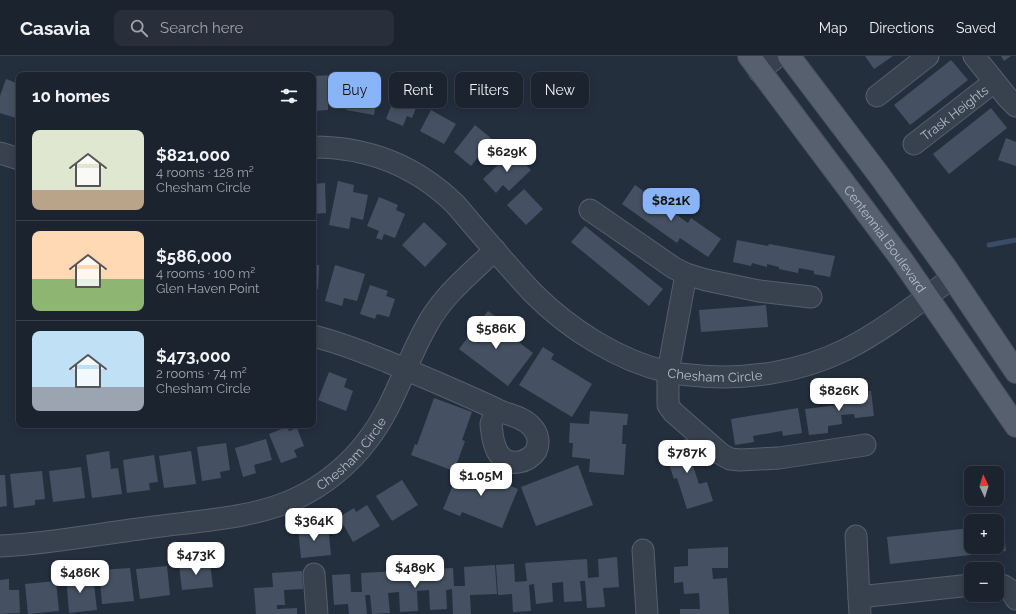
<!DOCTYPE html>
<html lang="en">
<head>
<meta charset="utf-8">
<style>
	:root { --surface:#1b232e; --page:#282f3a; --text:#f1f3f6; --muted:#a0a4aa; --line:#39404a; --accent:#8ab4f8 }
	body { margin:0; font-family:Raleway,sans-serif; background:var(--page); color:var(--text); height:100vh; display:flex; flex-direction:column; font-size:15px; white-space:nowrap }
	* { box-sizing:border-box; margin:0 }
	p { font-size:13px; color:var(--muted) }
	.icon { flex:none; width:22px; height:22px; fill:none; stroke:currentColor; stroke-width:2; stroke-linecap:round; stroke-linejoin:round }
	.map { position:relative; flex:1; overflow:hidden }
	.panel { position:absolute; left:16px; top:16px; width:300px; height:356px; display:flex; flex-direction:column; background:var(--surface); border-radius:8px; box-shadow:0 2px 10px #0003,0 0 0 1px var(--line) }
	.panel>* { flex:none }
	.guide { position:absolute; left:328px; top:16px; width:380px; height:36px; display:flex; gap:8px }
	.needle { width:26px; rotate:356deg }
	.buttons { position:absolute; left:964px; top:410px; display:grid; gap:8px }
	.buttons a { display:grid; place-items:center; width:40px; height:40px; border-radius:8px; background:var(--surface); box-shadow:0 2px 10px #0003,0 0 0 1px var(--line); font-size:20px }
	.price { position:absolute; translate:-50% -34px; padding:0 9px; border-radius:8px; background:#fff; color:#222; font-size:13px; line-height:26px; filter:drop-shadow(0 1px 2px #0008) }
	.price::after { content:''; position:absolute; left:50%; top:24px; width:12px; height:9px; margin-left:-6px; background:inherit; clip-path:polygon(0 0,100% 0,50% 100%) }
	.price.active { background:var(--accent); color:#111 }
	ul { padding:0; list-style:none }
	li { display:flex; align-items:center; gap:12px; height:100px; padding:0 16px }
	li+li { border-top:1px solid var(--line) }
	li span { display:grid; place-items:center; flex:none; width:112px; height:80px; border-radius:8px; color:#555 }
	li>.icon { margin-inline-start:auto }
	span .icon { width:48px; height:48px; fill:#fffc; stroke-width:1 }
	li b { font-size:17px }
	h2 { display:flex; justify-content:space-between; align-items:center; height:48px; padding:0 16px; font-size:17px }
	.tag { padding:0 14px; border-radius:8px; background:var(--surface); box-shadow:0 2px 10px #0003,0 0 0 1px var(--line); font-size:14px; line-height:36px }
	.tag.active { background:var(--accent); color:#111 }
	header { display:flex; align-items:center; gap:24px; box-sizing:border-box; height:56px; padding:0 20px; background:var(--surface); border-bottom:1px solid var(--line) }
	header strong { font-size:19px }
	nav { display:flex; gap:22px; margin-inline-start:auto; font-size:14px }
	.search { width:280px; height:36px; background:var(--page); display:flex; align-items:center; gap:10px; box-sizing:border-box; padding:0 14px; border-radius:8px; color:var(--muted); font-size:15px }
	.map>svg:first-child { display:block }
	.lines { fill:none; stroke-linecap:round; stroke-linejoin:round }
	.stream { stroke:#394c67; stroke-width:5 }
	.building { fill:#455162 }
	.minor-casing { stroke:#565f6c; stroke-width:23 }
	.major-casing { stroke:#414a57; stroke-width:24 }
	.minor { stroke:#38414e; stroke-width:21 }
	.major { stroke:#56606e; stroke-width:22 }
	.labels { text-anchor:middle; stroke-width:4; stroke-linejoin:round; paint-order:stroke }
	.street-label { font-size:13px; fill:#b4bcc9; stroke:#1d2633 }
</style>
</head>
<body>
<header>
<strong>Casavia</strong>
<div class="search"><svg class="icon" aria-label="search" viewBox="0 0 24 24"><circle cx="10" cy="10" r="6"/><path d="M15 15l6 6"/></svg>Search here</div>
<nav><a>Map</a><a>Directions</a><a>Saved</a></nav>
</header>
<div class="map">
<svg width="1016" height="558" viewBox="0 0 1016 558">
	<rect width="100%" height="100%" fill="#242f3e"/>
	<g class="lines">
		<!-- stream -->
		<polyline class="stream" points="989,189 1016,184"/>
	</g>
	<!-- building -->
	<g class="building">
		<polygon points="865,0 893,0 874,13"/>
		<polygon points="1001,0 1011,0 1004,5"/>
		<polygon points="951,4 968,24 910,69 894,49"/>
		<polygon points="333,19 334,43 328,44 328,54 313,55 313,20"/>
		<polygon points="6,23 19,28 19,54 16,62 0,57 0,40"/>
		<polygon points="350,31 378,35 374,59 346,54"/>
		<polygon points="399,31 421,39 412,62 407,60 403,70 386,63"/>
		<polygon points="991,52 1007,72 949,118 933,98"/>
		<polygon points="431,54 456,68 444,88 420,75"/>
		<polygon points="475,69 492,83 471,110 454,96"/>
		<polygon points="1006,82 1016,86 1016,110 998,104"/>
		<polygon points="513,95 531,114 509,135 503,129 496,137 483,123"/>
		<polygon points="338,125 354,129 353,136 368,139 363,164 351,161 349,173 329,169"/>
		<polygon points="325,127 326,157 313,158 313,128"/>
		<polygon points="635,129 688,167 691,162 721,183 708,201 680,182 677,187 622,148"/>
		<polygon points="524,133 543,153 526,169 507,149"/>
		<polygon points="379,141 398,149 396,154 405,158 395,182 384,178 382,184 376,182 379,175 367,170"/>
		<polygon points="424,166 447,188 425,211 402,189"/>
		<polygon points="585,170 663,233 649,250 571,186"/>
		<polygon points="737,184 768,190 769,188 835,200 830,221 814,218 814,215 799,212 798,217 779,213 779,211 767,208 767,211 752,207 751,210 733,206"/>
		<polygon points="313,209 319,209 318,233 313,233"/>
		<polygon points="335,209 365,218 357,245 344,242 342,250 325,245"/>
		<polygon points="370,229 388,235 386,240 395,243 389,261 377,258 375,263 360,258"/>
		<polygon points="766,249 768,271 701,276 699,254"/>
		<polygon points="488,255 498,262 494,267 533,297 508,330 459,293"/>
		<polygon points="543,291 554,298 551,303 592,328 572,361 519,329"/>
		<polygon points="329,316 347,323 344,331 353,335 346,355 318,344"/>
		<polygon points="871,335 874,360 855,362 854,358 841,359 842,368 828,370 828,377 809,379 805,353 837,349 836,339"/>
		<polygon points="434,342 472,356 462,384 465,385 454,415 411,399 415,388 417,389"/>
		<polygon points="798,352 802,377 783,380 782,375 753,380 754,386 735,389 731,363"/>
		<polygon points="590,355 628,358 627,369 623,369 622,388 626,388 624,419 589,416 590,403 572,401 573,387 569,387 570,367 589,368"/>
		<polygon points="287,371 289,375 297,372 304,390 294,394 297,401 281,407 269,378"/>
		<polygon points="689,382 695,400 690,401 699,428 707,426 713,445 687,453 677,422 674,423 663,390"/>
		<polygon points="266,383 272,404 254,409 256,417 243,421 235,392"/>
		<polygon points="226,387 230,414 220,416 221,422 202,425 197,391"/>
		<polygon points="109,395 111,413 118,412 122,438 92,442 86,399"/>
		<polygon points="191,395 196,428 164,432 159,400"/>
		<polygon points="154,399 158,426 149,427 150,434 127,437 123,404"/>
		<polygon points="578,409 593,449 536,470 521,431"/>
		<polygon points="461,410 518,433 502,472 462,456 460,460 443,453"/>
		<polygon points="81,411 85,442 53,446 49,415"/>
		<polygon points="42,415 45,443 35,444 35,449 14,452 10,418"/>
		<polygon points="0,419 5,419 7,450 0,451"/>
		<polygon points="402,424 418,449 392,465 376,440"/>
		<polygon points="367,449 380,470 353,486 339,461 354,452 356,456"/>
		<polygon points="328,469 331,499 301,502 298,472"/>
		<polygon points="1003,469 1006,495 890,508 887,481 971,472 971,491 997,491 997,470"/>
		<polygon points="728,491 728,512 712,512 713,523 727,522 729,558 680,558 680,553 700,553 699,537 684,538 683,526 674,527 674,511 688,510 688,493"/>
		<polygon points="617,501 619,531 603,532 605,551 587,552 585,525 580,525 582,545 564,546 563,526 552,527 553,546 536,548 534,528 529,529 531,555 513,556 512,538 498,539 496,509 514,508 515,526 527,525 525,507 587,503 588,522 599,521 598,503"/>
		<polygon points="210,506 213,531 182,534 179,509"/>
		<polygon points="495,509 497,538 470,539 471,558 453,558 452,533 446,534 447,553 430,554 429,534 417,535 418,555 400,556 399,536 388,537 390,557 372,558 370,539 365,539 367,558 349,558 348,548 334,549 332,519 350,518 351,536 362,536 361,517 453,512 454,530 465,530 464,511"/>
		<polygon points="167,510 170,539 140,543 136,513"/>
		<polygon points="130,512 134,545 102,548 99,514"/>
		<polygon points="302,515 303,533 284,534 285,549 277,549 277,553 297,552 297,558 256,558 254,532 273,531 272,517"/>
		<polygon points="84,517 85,529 94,528 97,554 69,557 66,519"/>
		<polygon points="9,523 9,534 19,534 20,557 0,558 0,524"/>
		<polygon points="56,525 59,555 28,558 25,528"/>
	</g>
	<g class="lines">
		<!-- minor casing -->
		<g class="minor-casing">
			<g id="minor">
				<polyline points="974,0 1007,41 1016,50"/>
				<polyline points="759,15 778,0"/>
				<polyline points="877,40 928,0"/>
				<path id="s1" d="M914,88L994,26"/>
				<path id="s2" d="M313,91C368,91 415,109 455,148C463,157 471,167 479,176C497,197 515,218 534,238C569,273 619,305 668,316C675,318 683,318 690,319C743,325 799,317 847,293C884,274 918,247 952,222"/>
				<polyline points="0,97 19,103"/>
				<polyline points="590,154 674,212 686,218 706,224 759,235 811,241"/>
				<polyline points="686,218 668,316 668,349 673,356 721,398 730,403 740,404 779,402 865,389"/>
				<path d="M313,280C339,286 363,296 388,306C424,321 460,336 496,353C507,359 522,360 531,370C538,377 540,386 536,395C532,401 525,405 519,406C500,409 494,392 492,377C492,374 491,371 491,368C492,364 496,358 498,354"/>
				<polyline points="856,480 859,541"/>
				<path id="s3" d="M0,490C49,488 98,478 146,472C194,465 254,463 297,442C323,430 350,408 367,385C394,351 405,308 426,271C442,240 470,218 495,194"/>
				<polyline points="643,494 647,558"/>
				<polyline points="314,518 317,558"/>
				<path d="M997,528C1007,529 1011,535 1016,543"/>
				<polyline points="860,558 859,541 971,529"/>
			</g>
		</g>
		<!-- major casing -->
		<g class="major-casing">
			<g id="major">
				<path id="s4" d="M749,0L902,204L1016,370"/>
				<polyline points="789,0 879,119 946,212 1016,316"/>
			</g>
		</g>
		<!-- minor -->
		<use href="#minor" class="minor"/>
		<!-- major -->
		<use href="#major" class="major"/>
	</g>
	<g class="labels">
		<!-- street labels -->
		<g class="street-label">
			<text dy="5" stroke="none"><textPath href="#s1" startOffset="51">Trask Heights</textPath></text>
			<text dy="5" stroke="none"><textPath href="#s4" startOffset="228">Centennial Boulevard</textPath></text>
			<text dy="5" stroke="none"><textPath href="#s2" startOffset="481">Chesham Circle</textPath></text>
			<text dy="5" stroke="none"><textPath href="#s3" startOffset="373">Chesham Circle</textPath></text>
		</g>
	</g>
</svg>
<div class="buttons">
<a><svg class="needle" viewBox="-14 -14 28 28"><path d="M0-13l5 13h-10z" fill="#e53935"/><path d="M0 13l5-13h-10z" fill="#a0a4aa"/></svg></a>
<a>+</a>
<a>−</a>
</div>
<b class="price" style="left:507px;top:117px">$629K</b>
<b class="price active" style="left:671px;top:166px">$821K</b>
<b class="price" style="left:496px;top:294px">$586K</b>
<b class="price" style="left:839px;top:356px">$826K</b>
<b class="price" style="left:687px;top:418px">$787K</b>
<b class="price" style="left:481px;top:441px">$1.05M</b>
<b class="price" style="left:314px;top:486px">$364K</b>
<b class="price" style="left:196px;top:520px">$473K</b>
<b class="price" style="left:415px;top:533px">$489K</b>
<b class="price" style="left:80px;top:538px">$486K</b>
<div class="guide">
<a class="tag active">Buy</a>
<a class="tag">Rent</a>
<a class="tag">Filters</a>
<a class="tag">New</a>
</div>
<section class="panel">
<h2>10 homes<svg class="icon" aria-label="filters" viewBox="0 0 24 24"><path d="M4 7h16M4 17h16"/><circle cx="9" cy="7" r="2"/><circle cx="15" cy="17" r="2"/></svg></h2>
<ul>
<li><span style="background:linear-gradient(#dfe7d0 75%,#b9a48a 0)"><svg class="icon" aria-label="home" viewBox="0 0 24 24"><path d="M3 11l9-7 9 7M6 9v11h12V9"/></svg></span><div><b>$821,000</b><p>4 rooms · 128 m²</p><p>Chesham Circle</p></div></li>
<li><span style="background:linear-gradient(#ffd9b3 60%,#8fb573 0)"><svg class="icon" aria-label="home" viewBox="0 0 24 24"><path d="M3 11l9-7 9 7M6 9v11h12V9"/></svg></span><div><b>$586,000</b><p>4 rooms · 100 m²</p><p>Glen Haven Point</p></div></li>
<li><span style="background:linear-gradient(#bfe0f5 70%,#9aa5b1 0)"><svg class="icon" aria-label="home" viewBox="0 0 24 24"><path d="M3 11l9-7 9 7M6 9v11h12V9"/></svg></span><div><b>$473,000</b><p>2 rooms · 74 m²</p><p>Chesham Circle</p></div></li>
</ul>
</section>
</div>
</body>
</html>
